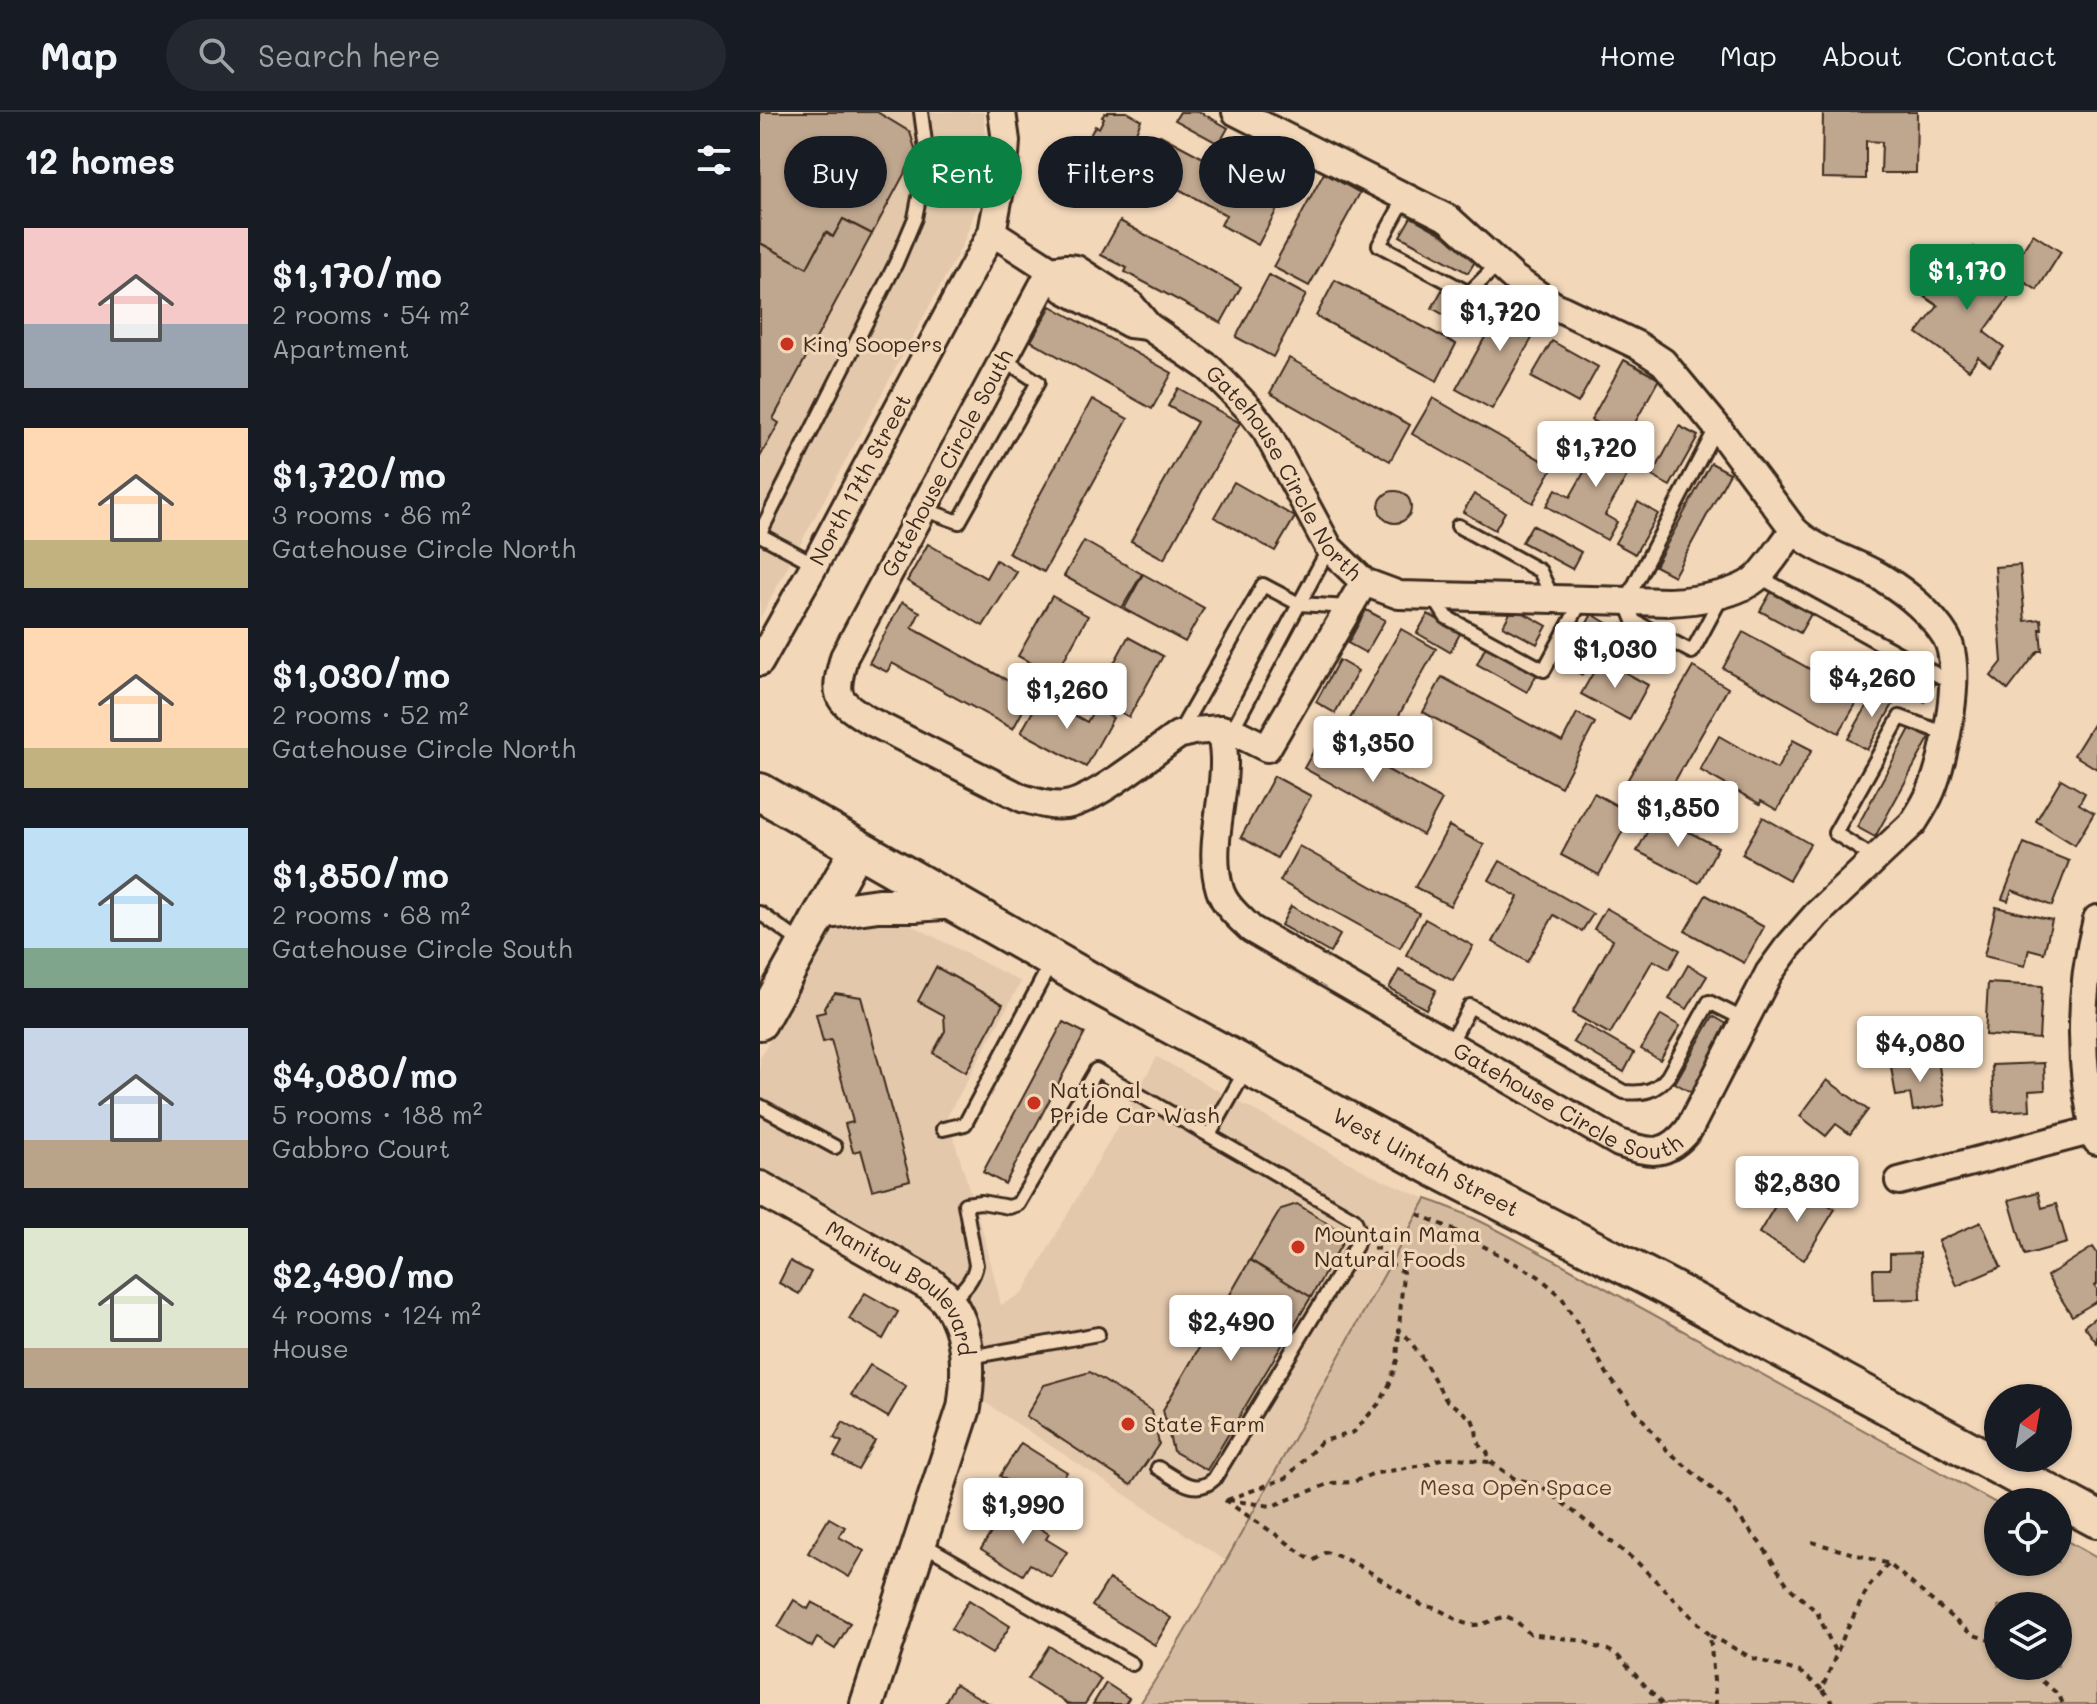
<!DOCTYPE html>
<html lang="en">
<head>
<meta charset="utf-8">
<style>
	:root { --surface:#171b24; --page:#242831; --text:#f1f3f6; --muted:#9ea1a6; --line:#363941; --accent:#0b8043 }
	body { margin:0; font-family:Mali,sans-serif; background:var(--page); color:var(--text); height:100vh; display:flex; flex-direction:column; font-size:30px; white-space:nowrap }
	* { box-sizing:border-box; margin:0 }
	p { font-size:26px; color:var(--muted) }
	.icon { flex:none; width:44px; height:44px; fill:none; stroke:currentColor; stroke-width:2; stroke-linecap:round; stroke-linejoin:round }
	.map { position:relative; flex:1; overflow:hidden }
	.details { display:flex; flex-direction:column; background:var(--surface); width:760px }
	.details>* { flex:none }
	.top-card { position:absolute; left:24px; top:24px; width:760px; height:72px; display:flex; gap:16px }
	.needle { width:52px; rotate:31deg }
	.fabs { position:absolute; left:1224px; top:1272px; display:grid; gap:16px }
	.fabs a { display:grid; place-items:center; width:88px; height:88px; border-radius:50%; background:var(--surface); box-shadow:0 2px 6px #0004; font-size:40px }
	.price { position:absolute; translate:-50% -68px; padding:0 18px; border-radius:8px; background:#fff; color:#222; font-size:26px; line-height:52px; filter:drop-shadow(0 2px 4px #0008) }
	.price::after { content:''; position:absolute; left:50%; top:48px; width:24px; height:18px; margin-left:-12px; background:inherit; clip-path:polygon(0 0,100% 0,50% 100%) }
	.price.selected { background:var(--accent); color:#fff }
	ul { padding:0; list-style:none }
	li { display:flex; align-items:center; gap:24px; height:200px; padding:0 24px }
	li span { display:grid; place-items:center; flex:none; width:224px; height:160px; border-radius:0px; color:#555 }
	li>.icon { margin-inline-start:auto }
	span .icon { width:96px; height:96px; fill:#fffc; stroke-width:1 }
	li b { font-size:34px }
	h2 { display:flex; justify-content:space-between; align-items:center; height:96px; padding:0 24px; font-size:34px }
	.pill { padding:0 28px; border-radius:36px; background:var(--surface); box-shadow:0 2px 6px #0004; font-size:28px; line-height:72px }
	.pill.selected { background:var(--accent); color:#fff }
	header { display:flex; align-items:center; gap:48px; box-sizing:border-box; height:112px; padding:0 40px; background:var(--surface); border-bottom:2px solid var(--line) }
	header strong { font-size:38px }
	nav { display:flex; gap:44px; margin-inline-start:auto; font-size:28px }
	.search { width:560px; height:72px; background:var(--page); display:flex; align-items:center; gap:20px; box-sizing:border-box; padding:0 28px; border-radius:44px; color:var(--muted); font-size:30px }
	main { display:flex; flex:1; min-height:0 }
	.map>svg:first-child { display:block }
	.built { fill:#e3c8ac }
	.green { fill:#d4bba0; stroke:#88725f; stroke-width:2; fill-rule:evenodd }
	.building { fill:#bfa68e; stroke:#3b2a1e; stroke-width:2 }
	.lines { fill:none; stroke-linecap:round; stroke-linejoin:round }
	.service-casing { stroke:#3b2a1e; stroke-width:18 }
	.minor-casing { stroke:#3b2a1e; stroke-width:32 }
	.tertiary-casing { stroke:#3b2a1e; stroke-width:38 }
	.secondary-casing { stroke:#3b2a1e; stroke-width:42 }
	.path { stroke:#3b2a1e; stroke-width:4; stroke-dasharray:6 6; stroke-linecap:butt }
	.service { stroke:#f2d7b9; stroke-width:12 }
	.minor { stroke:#f2d7b9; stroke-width:26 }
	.tertiary { stroke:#f2d7b9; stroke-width:32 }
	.secondary { stroke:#f2d7b9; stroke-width:36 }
	.poi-dot { fill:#c8321e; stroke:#f2d7b9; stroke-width:3 }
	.labels { text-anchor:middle; stroke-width:6; stroke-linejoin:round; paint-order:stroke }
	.poi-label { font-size:22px; fill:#3b2a1e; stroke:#f2d7b9; text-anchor:start }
	.street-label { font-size:22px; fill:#3b2a1e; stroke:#f2d7b9 }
	.park-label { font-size:22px; fill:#524032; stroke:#f2d7b9 }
</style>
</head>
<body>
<header>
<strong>Map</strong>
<div class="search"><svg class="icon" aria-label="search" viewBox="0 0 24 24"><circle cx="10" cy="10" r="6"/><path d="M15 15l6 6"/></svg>Search here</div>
<nav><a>Home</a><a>Map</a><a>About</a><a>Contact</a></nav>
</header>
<main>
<section class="details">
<h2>12 homes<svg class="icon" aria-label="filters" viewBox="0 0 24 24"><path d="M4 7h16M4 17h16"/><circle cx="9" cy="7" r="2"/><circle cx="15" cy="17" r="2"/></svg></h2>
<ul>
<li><span style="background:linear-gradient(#f6c9c9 60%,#9aa5b1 0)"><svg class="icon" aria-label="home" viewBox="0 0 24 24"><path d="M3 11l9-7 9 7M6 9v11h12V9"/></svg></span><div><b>$1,170/mo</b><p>2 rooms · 54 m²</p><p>Apartment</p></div></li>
<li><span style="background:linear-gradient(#ffd9b3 70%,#c2b280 0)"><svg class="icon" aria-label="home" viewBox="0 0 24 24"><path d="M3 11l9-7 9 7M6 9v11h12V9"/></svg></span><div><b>$1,720/mo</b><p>3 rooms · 86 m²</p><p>Gatehouse Circle North</p></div></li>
<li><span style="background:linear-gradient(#ffd9b3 75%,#c2b280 0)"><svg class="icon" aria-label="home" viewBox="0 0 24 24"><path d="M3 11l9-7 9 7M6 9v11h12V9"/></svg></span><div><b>$1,030/mo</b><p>2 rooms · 52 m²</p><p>Gatehouse Circle North</p></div></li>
<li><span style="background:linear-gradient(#bfe0f5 75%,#7fa58c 0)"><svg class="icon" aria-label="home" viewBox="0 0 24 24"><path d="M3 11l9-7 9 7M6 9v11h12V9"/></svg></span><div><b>$1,850/mo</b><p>2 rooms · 68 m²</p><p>Gatehouse Circle South</p></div></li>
<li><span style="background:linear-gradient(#c9d6e8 70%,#b9a48a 0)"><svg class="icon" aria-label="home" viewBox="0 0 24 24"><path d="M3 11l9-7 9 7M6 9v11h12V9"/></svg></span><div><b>$4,080/mo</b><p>5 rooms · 188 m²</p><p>Gabbro Court</p></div></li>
<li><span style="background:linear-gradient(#dfe7d0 75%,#b9a48a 0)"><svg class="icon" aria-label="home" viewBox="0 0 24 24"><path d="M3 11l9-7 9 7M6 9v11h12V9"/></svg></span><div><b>$2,490/mo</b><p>4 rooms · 124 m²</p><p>House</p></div></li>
</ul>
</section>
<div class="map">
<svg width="1337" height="1592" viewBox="0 0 1337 1592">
	<rect width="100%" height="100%" fill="#f2d7b9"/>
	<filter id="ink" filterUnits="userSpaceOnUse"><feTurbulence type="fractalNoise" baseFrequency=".0125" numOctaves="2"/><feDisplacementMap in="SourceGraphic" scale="16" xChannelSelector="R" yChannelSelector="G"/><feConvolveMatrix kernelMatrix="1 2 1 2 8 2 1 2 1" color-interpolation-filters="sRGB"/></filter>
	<g filter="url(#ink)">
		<!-- built -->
		<g class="built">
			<polygon points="0,0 224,0 226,57 218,92 202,134 0,506"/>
			<polygon points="136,805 261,870 187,1005 226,1131 241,1193 263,1181 397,945 608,1061 666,1087 466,1449 221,1288 225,1257 221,1229 215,1207 181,1163 151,1140 0,1059 0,946 65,825 82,811"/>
		</g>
		<!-- green -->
		<path class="green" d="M666,1087C713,1102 755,1128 798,1150L1238,1392V1450H1298V1424L1337,1446V1592H380L414,1538L466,1449ZM1238,1494H1298V1554H1238Z"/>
		<!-- building -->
		<g class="building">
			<polygon points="0,0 117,0 150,20 156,40 112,122 83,107 73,125 66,120 47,156 0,131"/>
			<polygon points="348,0 367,0 381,8 375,23 374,22 368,33 372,35 360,57 356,55 353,61 357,63 353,71 315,51 320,42 323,44 326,39 323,37 335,14 339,16 344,6 342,5 345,1 347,2"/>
			<polygon points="420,0 440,0 468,16 459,32 415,8"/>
			<polygon points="1063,0 1157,0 1156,61 1121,61 1122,30 1106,29 1106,67 1062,66"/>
			<polygon points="400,23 522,88 498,133 461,113 466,103 382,57"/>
			<polygon points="495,29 537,53 526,72 484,48"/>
			<polygon points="564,61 600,81 549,174 513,155"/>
			<polygon points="651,105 719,143 708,161 640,124"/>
			<polygon points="83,107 112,122 13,307 19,311 0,345 0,131 47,156 66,120 73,125"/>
			<polygon points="360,109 481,175 461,211 365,160 367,156 341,143"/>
			<polygon points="1273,122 1301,140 1277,178 1249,160"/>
			<polygon points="1214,135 1245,157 1233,174 1249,185 1224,220 1244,235 1230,254 1218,245 1209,258 1157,221 1178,194 1165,185 1173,174 1182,180"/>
			<polygon points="509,163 546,183 513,245 476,225"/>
			<polygon points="575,168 696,232 677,269 556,204"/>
			<polygon points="682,178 714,196 704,214 672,196"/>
			<polygon points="748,184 784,205 732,297 696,277"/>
			<polygon points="291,194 412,261 392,297 271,229"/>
			<polygon points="792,229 838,255 818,291 771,265"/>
			<polygon points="529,246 650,313 630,349 510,281"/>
			<polygon points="864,248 899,267 866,327 831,308"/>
			<polygon points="418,276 480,311 404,447 371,429 437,310 408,294"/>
			<polygon points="673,286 793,355 773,391 652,322"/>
			<polygon points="332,287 368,307 284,460 248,441"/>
			<polygon points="919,314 938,324 910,374 892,364"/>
			<polygon points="844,325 878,344 845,403 857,410 847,428 786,394 796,377 810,385"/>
			<polygon points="951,351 970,361 914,464 895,454"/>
			<polygon points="474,370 535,405 515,439 454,405"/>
			<circle cx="635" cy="395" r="16"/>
			<polygon points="714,382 745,400 735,418 703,400"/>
			<polygon points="878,390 898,402 875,442 855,431"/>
			<polygon points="772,413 821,440 812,457 762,430"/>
			<polygon points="324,429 382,462 362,496 304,464"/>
			<polygon points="168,432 226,466 236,448 257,460 223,514 147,469"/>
			<polygon points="1260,453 1265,509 1281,507 1282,517 1280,517 1282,539 1278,539 1248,578 1231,564 1242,550 1235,455"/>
			<polygon points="383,462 444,496 425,530 364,497"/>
			<polygon points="1011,480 1051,502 1040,521 1000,499"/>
			<polygon points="292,484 328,504 295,564 258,544"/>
			<polygon points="142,490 160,500 152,516 272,582 253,617 132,551 127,560 109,551"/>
			<polygon points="753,495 787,514 777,532 743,514"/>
			<polygon points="606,498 625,508 606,541 588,531"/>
			<polygon points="668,502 701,520 690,540 657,521"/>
			<polygon points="832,502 850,513 822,563 804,553"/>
			<polygon points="862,512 913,540 903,559 852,530"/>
			<polygon points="641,517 676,537 624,630 588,610"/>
			<polygon points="983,520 1100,585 1079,621 963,556"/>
			<polygon points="368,525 403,544 369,605 335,586"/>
			<polygon points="726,534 777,562 767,580 717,552"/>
			<polygon points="1122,542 1175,572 1165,590 1112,560"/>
			<polygon points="841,547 888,573 869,608 821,582"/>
			<polygon points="579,548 598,559 575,601 556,590"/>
			<polygon points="933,555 968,576 900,695 864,674"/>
			<polygon points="682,565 802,630 817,601 835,611 801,675 663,600"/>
			<polygon points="1117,576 1136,587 1107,638 1088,627"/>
			<polygon points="281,585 327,610 335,596 353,606 326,655 261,620"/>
			<polygon points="1337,606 1337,657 1314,643"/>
			<polygon points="1152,613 1171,623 1115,725 1097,715"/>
			<polygon points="563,622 682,688 663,723 544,656"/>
			<polygon points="959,624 1017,657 1033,628 1052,638 1017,698 1001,689 1000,692 940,658"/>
			<polygon points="514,664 551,684 517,746 481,725"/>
			<polygon points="1301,667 1325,681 1319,692 1334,701 1315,733 1276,709"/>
			<polygon points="834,681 872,702 839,763 801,743"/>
			<polygon points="896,703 958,735 939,771 877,739"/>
			<polygon points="1003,705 1050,732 1029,768 982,742"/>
			<polygon points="689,714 724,733 690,794 655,775"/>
			<polygon points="1264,731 1309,749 1292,794 1252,778 1248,789 1242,787"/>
			<polygon points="539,734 659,801 640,836 520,769"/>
			<polygon points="740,749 833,802 822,819 794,803 767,850 733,830 758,785 729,768"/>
			<polygon points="946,783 1004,815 984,851 925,819"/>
			<polygon points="531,794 580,823 570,841 521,813"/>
			<polygon points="1236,795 1292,808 1284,841 1269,837 1265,854 1224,844"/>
			<polygon points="846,796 920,838 909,857 893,848 850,922 812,901 853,828 834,817"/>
			<polygon points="665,807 713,834 693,869 646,843"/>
			<polygon points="928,853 947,864 927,897 909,887"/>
			<polygon points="176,855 243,892 206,960 173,941 185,919 184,903 158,889"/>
			<polygon points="639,858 676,878 666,897 629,876"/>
			<polygon points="1228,871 1282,874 1279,927 1225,923"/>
			<polygon points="75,881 101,885 150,1068 112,1078 101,1038 93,1040 85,1012 93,1010 71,928 63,930 56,902 65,900 64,895"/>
			<polygon points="901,903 920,914 900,948 881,937"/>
			<polygon points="953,904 972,915 934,982 915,971"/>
			<polygon points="303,910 325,921 245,1072 223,1060"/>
			<polygon points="824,912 874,941 864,960 813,930"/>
			<polygon points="1178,948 1185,993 1153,999 1150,982 1136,984 1131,955"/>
			<polygon points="1284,951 1285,978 1269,979 1270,998 1234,1000 1232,953"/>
			<polygon points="1067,968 1108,998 1090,1022 1076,1012 1066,1024 1040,1004"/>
			<polygon points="1278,1080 1282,1096 1296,1092 1307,1131 1265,1143 1249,1088"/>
			<polygon points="1023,1081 1041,1092 1048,1081 1075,1097 1044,1148 999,1121"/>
			<polygon points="537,1092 587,1123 551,1185 490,1148 521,1097"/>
			<polygon points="1221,1110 1241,1155 1197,1174 1178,1129"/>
			<polygon points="1333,1135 1337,1141 1337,1172 1335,1174 1337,1177 1337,1189 1312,1204 1287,1164"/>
			<polygon points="1160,1141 1161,1187 1114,1188 1113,1157 1130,1157 1130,1142"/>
			<polygon points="490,1148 551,1185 447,1358 413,1339 403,1298"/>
			<polygon points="30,1149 51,1160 39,1182 19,1171"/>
			<polygon points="105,1181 138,1200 123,1227 89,1207"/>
			<polygon points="1337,1204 1337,1231 1324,1214"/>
			<polygon points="110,1253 146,1274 128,1305 91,1283"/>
			<polygon points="330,1260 392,1299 399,1332 371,1373 266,1304 284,1273"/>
			<polygon points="83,1310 115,1329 98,1358 74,1344 82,1330 74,1326"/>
			<polygon points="261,1331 307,1360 287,1393 240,1364"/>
			<polygon points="249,1397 289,1422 286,1427 307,1440 291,1465 270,1452 263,1463 221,1437 239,1408 241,1410"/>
			<polygon points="69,1406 85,1415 79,1425 104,1439 89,1465 48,1441"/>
			<polygon points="349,1467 411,1506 395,1533 332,1494"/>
			<polygon points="34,1488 48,1497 52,1490 90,1511 75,1537 57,1526 52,1535 18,1515"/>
			<polygon points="209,1488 250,1514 232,1542 191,1517"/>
			<polygon points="289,1534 341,1567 325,1592 308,1592 268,1567"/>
			<polygon points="346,1571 369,1586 365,1592 333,1592"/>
			<polygon points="195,1572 230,1592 184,1592"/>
		</g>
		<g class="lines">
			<!-- service casing -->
			<g class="service-casing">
				<g id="service">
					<polyline points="646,84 619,133 709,181 738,152"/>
					<polyline points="956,316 866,489 874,509 932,540 962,484"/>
					<polyline points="163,397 199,410 278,270 243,247"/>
					<polyline points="698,414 780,459 793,487"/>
					<polyline points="0,421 136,151 155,106 167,45 161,0"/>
					<polyline points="0,423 55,452"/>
					<polyline points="998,464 1192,571"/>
					<polyline points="673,484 686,505 784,558 822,488"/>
					<polyline points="471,620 569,436"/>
					<polyline points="419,621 503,473 539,492 589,495"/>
					<polyline points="1116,747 1075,721 1140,605 1186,622"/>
					<polyline points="0,801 43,832"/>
					<path d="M690,932L710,894L864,980C884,982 896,979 908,964L949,890L985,908"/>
					<polyline points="0,994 75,1035"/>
					<polyline points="183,1017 205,1012 291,851"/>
					<polyline points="449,1023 487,956"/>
					<path d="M189,1191C201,1179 213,1170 216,1153L205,1092L221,1090L249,1095L258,1092L336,958L594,1107C599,1116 600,1124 596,1134L454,1367C435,1385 416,1366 398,1356"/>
					<polyline points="210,1245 338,1222"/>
					<polyline points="163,1432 372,1552"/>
				</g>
			</g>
			<!-- minor casing -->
			<g class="minor-casing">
				<g id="minor">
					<polyline points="232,120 291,158 304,177 370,212 388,214"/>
					<path id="s1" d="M291,158L84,545C74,583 74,587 108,608L262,686C276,690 291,695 305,693C333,690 393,641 418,623L433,619L461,617C462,627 464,638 464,648C465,691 447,736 460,778C465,794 480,806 491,817L859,1031C891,1042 907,1045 929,1017L1009,861L1028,835L1057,802L1153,711C1160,700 1166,691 1171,679C1185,646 1204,556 1186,525C1172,502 1147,481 1124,467C1095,448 1059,442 1034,418"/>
					<path id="s2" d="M291,158L307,156L316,157L370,192L388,214L449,256L467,274L489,297L506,319L569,436L604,470L639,483L908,490C935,489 979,483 999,464C1012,450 1022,433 1034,418L957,315L903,250L877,233L793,193L755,167L689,107L476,0"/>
					<path id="s3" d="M0,550L55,452L232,120L244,57L246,29L242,0"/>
					<polyline points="461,617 479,622 507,636 604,470"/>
					<path d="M1337,807C1319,880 1318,956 1337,1029"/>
					<polyline points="1139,1069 1334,1018"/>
				</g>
			</g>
			<!-- tertiary casing -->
			<g class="tertiary-casing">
				<g id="tertiary">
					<polyline points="61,801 118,793 155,793 195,790"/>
					<polyline points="0,911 98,735"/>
					<path id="s4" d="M0,1076L171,1173C177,1179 185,1184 189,1191C210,1220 209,1263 204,1296L107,1592"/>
				</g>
			</g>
			<!-- secondary casing -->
			<g class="secondary-casing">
				<g id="secondary">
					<path id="s5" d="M0,680L339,874L679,1058L907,1175L1337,1407"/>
				</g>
			</g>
			<!-- path -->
			<g class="path">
				<polyline points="658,1102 692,1117 778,1164 801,1184 849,1265 907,1338 966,1389 1003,1435 1029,1475 1057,1500 1076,1542"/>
				<polyline points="613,1136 620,1137 630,1152 643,1160 639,1219 646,1224 661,1244 686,1288 712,1307 716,1317 717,1326 721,1336 727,1340 731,1350 755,1367 779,1372 878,1451 950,1523 956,1592"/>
				<path d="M465,1388C483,1401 502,1413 521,1426C532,1434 541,1442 553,1449L566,1440C603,1451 631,1475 663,1494C682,1494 696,1512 713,1513C724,1513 735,1507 746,1504L756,1509L770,1522L824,1529L836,1535L848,1538L857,1543L902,1592"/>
				<polyline points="467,1388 526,1366 561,1330 594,1320 621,1289 630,1271 637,1248 639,1219"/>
				<path d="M468,1388L512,1394L571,1371L593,1370L612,1362L669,1352C687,1340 710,1349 730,1350"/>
				<polyline points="1052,1430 1129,1452 1211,1522 1238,1531"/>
				<polyline points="950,1523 992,1546 1040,1560 1062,1577"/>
				<polyline points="1264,1554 1299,1583 1303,1592"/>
				<polyline points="1074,1592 1062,1577 1085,1521 1108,1476 1128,1452"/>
			</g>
			<!-- service -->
			<use href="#service" class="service"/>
			<!-- minor -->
			<use href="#minor" class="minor"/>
			<!-- tertiary -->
			<use href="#tertiary" class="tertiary"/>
			<!-- secondary -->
			<use href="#secondary" class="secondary"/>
		</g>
	</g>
	<!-- markers -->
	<g class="poi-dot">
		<circle cx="27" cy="232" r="8"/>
		<circle cx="274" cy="991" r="8"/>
		<circle cx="538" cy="1135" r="8"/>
		<circle cx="368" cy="1312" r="8"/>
	</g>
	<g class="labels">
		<!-- poi labels -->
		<g class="poi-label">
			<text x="43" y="240">King Soopers</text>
			<text x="290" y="986">National<tspan x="290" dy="25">Pride Car Wash</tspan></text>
			<text x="554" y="1130">Mountain Mama<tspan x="554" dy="25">Natural Foods</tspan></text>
			<text x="384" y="1320">State Farm</text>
		</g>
		<!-- street labels -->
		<g class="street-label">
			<text transform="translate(187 351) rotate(-62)" y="8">Gatehouse Circle South</text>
			<text dy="8" stroke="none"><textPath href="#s2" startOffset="322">Gatehouse Circle North</textPath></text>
			<text dy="8" stroke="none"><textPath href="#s3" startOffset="208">North 17th Street</textPath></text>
			<text dy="8" stroke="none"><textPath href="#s1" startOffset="1486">Gatehouse Circle South</textPath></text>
			<text dy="8" stroke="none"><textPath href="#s5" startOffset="762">West Uintah Street</textPath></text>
			<text dy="8" stroke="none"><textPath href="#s4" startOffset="178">Manitou Boulevard</textPath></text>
		</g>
		<!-- park labels -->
		<g class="park-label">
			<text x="756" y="1383">Mesa Open Space</text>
		</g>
	</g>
</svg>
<div class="fabs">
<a><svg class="needle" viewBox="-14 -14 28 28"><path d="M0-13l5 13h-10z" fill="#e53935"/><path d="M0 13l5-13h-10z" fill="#9ea1a6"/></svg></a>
<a><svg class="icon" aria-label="locate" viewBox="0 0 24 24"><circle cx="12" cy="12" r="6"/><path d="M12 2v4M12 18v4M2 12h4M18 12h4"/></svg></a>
<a><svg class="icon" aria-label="layers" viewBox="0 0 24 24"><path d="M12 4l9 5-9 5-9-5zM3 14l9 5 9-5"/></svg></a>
</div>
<b class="price selected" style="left:1207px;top:200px">$1,170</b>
<b class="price" style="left:740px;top:241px">$1,720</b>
<b class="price" style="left:836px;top:377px">$1,720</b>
<b class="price" style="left:855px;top:578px">$1,030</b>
<b class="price" style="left:1112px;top:607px">$4,260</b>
<b class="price" style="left:307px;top:619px">$1,260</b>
<b class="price" style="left:613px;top:672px">$1,350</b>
<b class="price" style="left:918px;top:737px">$1,850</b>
<b class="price" style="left:1160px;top:972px">$4,080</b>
<b class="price" style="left:1037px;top:1112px">$2,830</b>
<b class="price" style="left:471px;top:1251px">$2,490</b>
<b class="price" style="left:263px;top:1434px">$1,990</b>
<div class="top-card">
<a class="pill">Buy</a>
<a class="pill selected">Rent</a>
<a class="pill">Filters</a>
<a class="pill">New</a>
</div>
</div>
</main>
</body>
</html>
